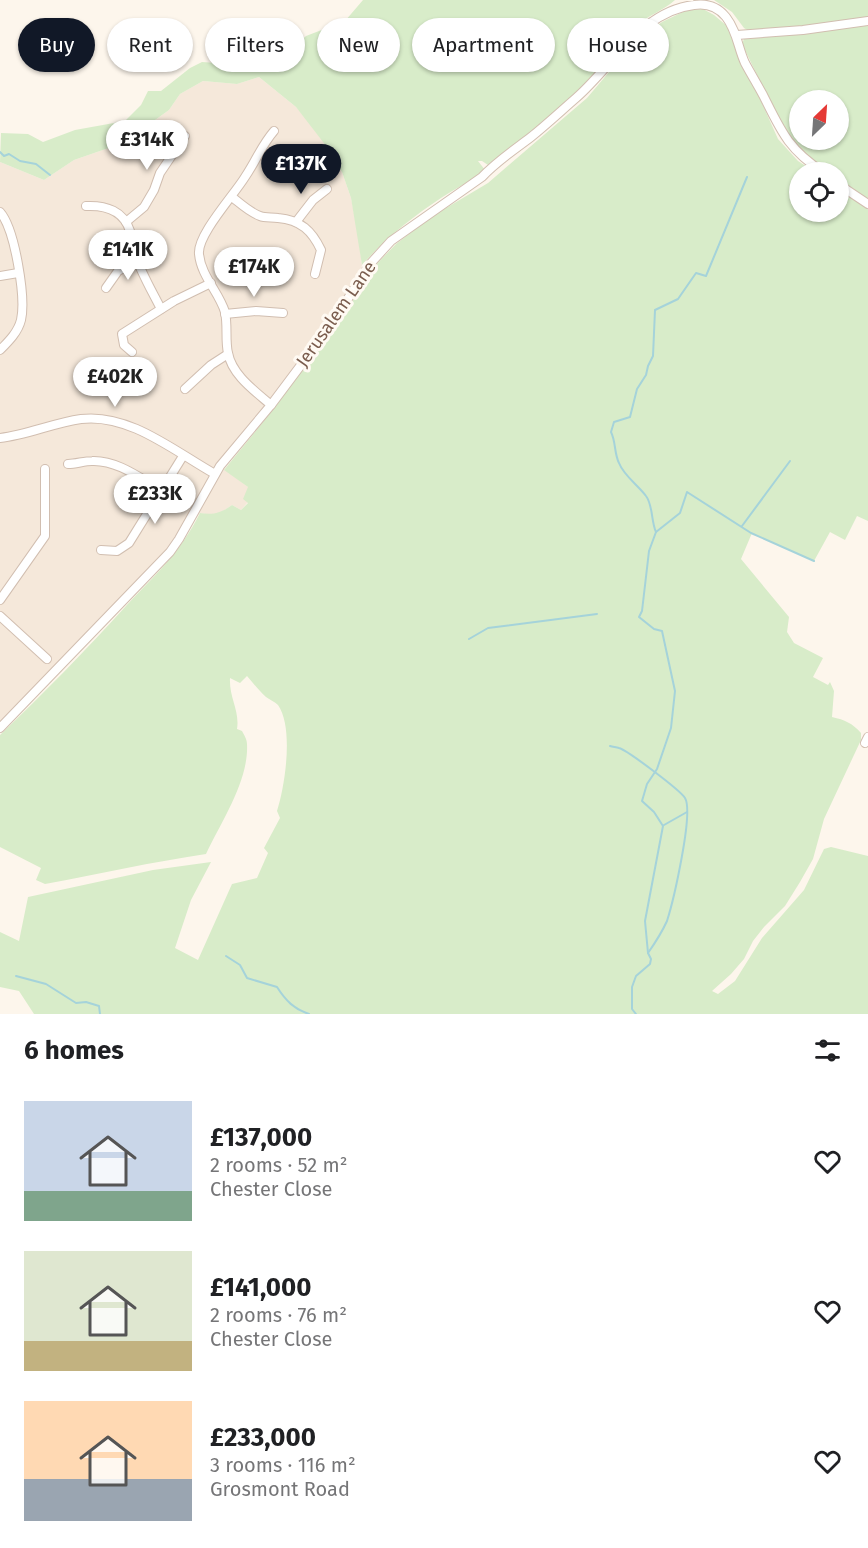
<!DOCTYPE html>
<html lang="en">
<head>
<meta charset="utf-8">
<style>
	:root { --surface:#fff; --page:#f2f2f2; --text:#202124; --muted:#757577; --accent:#111827 }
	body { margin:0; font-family:"Fira Sans",sans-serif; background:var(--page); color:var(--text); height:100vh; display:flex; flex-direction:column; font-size:22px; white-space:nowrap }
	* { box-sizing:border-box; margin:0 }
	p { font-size:20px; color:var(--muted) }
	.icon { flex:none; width:33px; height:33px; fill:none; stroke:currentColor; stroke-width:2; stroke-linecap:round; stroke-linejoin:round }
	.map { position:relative; height:1014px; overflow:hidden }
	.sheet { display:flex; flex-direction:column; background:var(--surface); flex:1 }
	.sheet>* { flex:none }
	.guide { position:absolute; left:18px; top:18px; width:832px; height:54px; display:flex; gap:12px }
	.needle { width:39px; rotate:25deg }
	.tools { position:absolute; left:789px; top:90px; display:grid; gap:12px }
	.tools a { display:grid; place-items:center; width:60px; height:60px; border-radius:50%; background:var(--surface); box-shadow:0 2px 4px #0004; font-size:30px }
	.price { position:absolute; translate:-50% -51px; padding:0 14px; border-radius:21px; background:#fff; color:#222; font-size:20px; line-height:39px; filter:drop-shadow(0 2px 3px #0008) }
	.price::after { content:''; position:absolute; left:50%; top:36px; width:18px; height:14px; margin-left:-9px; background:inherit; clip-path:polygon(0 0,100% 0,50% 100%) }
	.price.active { background:var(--accent); color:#fff }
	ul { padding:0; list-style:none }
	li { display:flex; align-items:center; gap:18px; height:150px; padding:0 24px }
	li span { display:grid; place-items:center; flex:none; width:168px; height:120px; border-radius:0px; color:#555 }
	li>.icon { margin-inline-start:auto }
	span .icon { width:72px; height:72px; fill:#fffc; stroke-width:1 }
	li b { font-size:26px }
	h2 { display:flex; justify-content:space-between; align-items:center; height:72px; padding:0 24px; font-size:26px }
	.pill { padding:0 21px; border-radius:27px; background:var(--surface); box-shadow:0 2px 4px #0004; font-size:21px; line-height:54px }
	.pill.active { background:var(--accent); color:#fff }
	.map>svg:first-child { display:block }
	.residential { fill:#f5e8da }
	.green { fill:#d8ecc9; fill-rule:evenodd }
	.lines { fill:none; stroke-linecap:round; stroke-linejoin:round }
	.stream { stroke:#a5d3da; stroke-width:2 }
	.minor-casing { stroke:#d1beb0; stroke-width:10 }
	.minor { stroke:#fff; stroke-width:8 }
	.labels { text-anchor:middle; stroke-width:6; stroke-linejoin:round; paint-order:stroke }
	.street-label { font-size:18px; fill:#7a5c4d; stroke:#fffaf3 }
</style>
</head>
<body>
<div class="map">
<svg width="868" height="1014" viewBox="0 0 868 1014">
	<rect width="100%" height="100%" fill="#fdf6ec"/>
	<!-- residential -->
	<polygon class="residential" points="259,77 296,107 314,127 330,151 332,158 342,172 351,198 358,234 362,265 359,278 351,293 220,465 248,487 248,502 241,510 232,505 222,512 212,515 200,513 170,552 0,728 0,162 44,180 74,160 123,143 169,110 180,94 203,81 237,84"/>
	<!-- green -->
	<g class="green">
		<path d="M363,0H675C664,10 651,14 640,23C617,41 602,68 582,89C553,117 520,140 488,165L482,161H478L485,170C471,181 456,188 441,198C412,217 385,239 362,265L351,198L342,172L332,158L330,151L296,107L259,77L237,84L203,81L180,94L169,110L123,143L74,160L44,180L0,162L1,133L28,134L43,142L75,130L125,121L141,105L148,91H161L190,68L202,62L216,63L238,72L293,48L306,36L345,21Z"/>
		<polygon points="714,0 868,0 868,17 826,25 749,31 744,28 732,12"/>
		<path d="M703,9L714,15L727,26L743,67L756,90L778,139L798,161L815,172H800V212H838L839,189L868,209V521L857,516L845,540L830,532L814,561L752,533L741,559L789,617L787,632L794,643L823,658L813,677L828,685L830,682L834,691L832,717C845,720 852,723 861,733V740L824,819L813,859L800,882L785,906L764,927L753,941L744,959L731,974L712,991L718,994L735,981L762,938L804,890L824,849L831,847L868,856V1014H34L19,991L0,987V932L19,941L28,897L153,870L211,862L191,900L175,948L198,960L232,884L257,878L268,853L264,848L280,818L277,811C285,786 294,728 278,705C275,702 269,699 266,697C259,691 253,683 247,676L240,683L230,678C229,698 240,711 237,729L242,731C244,735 247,739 247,744C249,781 221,822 206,854C152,862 99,874 45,884L36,880L41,868L0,847V735C44,693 85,651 126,606C155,575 180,553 200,513C214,515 221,513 232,505L241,510L248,503L243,499L248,487L224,470L268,416L332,330L352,302L365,276L396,244L431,217L488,183L587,98L632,45L662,22L687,10Z"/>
		<path d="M868,23V199L839,179L838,172H829L810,159L786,135L742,44L744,39L789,35ZM800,100H838V140H800Z"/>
	</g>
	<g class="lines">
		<!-- stream -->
		<g class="stream">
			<polyline points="0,152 4,156 9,154 20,161 36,164 50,175"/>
			<polyline points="742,526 790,461"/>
			<polyline points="656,532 680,513 687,492 751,533 814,561"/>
			<polyline points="469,639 488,628 597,614"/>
			<path d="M610,746C613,747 616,747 619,748C627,750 680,790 685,798C694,813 673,902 667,921C662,932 655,943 648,953"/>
			<polyline points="664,825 687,812"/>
			<path d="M226,956L240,965L247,978L277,987C286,1001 294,1009 309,1014"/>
			<polyline points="16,976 46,984 76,1003 86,1002 99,1006 100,1014"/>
			<path d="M636,1014L632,1009V987L636,976L650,964L651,959L648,953L645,921L663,826L654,812L642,801L647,784L657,769L671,728L675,691L662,631L654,629L639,617L642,611L649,551L656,532C651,521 653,505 646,496C638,485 624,476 619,463C614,453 616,442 611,432L614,422L630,417L637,389L646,375L648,366L653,356L655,310L678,299L696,273L706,276L747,177"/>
		</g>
		<!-- minor casing -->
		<g class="minor-casing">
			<g id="minor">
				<polyline points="737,35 803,30 868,21"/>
				<polyline points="838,184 868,204"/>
				<path d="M232,197C241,204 249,212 260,216C265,218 272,217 278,218C301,220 312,231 321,250L315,274"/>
				<path d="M86,206C106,205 124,211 130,231C132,238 132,247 135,254C141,273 152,291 161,309"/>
				<path d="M0,212C15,229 26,298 21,320C18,332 9,341 0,350"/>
				<polyline points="126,222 144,207 154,190 160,173 185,136"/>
				<polyline points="296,222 313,200 327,189"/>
				<polyline points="0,276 18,273"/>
				<polyline points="106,288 118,271 138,261"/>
				<polyline points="225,314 256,311 283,313"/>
				<polyline points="132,352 124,345 122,334 174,301 211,283"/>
				<polyline points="185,389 211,365 228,354"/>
				<path d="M271,405C255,391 232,375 228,353C225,340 228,326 225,312C219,292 201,276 199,254C197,235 234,195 245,177C256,161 261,146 274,131"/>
				<path d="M0,438C27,435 53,423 81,419C129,413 174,451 215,474"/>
				<path d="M68,464C76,464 84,461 92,461C117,460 140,478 161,490"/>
				<polyline points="101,550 117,551 129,543 183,456"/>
				<polyline points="0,600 45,536 45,469"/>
				<polyline points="0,616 47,659"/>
				<path d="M0,728L170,552L179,539L220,466L271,405L331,325L370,264L391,241L482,177C497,161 514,150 531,137C546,125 561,111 576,98C613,66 641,11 694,5C707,3 718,7 726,17C737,31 738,48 745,63C751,74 757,84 763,95C781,131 788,149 823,172"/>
				<polyline points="865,743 868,737"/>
			</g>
		</g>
		<!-- minor -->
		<use href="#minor" class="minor"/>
	</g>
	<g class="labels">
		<!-- street labels -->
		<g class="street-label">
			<text transform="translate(336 314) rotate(-55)" y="6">Jerusalem Lane</text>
		</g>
	</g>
</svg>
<div class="tools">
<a><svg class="needle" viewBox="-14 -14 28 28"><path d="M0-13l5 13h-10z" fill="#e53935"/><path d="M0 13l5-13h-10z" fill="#757577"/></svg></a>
<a><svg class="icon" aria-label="locate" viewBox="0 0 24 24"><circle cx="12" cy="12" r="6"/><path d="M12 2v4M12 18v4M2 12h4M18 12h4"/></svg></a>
</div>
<b class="price" style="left:147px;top:171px">£314K</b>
<b class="price active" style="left:301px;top:195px">£137K</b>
<b class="price" style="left:128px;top:281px">£141K</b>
<b class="price" style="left:254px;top:298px">£174K</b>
<b class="price" style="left:115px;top:408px">£402K</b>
<b class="price" style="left:155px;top:525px">£233K</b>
<div class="guide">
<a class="pill active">Buy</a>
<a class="pill">Rent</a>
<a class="pill">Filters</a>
<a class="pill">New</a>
<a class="pill">Apartment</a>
<a class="pill">House</a>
</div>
</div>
<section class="sheet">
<h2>6 homes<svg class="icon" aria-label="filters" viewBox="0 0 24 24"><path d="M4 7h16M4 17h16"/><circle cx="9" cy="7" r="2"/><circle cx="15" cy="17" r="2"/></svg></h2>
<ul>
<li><span style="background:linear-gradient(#c9d6e8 75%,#7fa58c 0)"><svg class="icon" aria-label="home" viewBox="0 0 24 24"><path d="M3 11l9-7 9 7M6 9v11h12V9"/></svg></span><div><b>£137,000</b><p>2 rooms · 52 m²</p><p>Chester Close</p></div><svg class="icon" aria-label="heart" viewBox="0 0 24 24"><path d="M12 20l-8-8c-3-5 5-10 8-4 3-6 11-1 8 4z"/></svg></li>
<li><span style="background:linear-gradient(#dfe7d0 75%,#c2b280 0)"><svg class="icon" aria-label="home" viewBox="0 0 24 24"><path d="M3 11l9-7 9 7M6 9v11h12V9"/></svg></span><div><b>£141,000</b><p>2 rooms · 76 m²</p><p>Chester Close</p></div><svg class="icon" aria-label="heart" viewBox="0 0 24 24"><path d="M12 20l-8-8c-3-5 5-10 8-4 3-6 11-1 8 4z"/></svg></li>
<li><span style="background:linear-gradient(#ffd9b3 65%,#9aa5b1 0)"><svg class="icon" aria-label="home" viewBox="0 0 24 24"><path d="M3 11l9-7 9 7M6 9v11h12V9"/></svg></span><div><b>£233,000</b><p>3 rooms · 116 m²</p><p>Grosmont Road</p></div><svg class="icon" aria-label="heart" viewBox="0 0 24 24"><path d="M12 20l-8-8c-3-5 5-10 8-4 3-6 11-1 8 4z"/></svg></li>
</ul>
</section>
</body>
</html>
